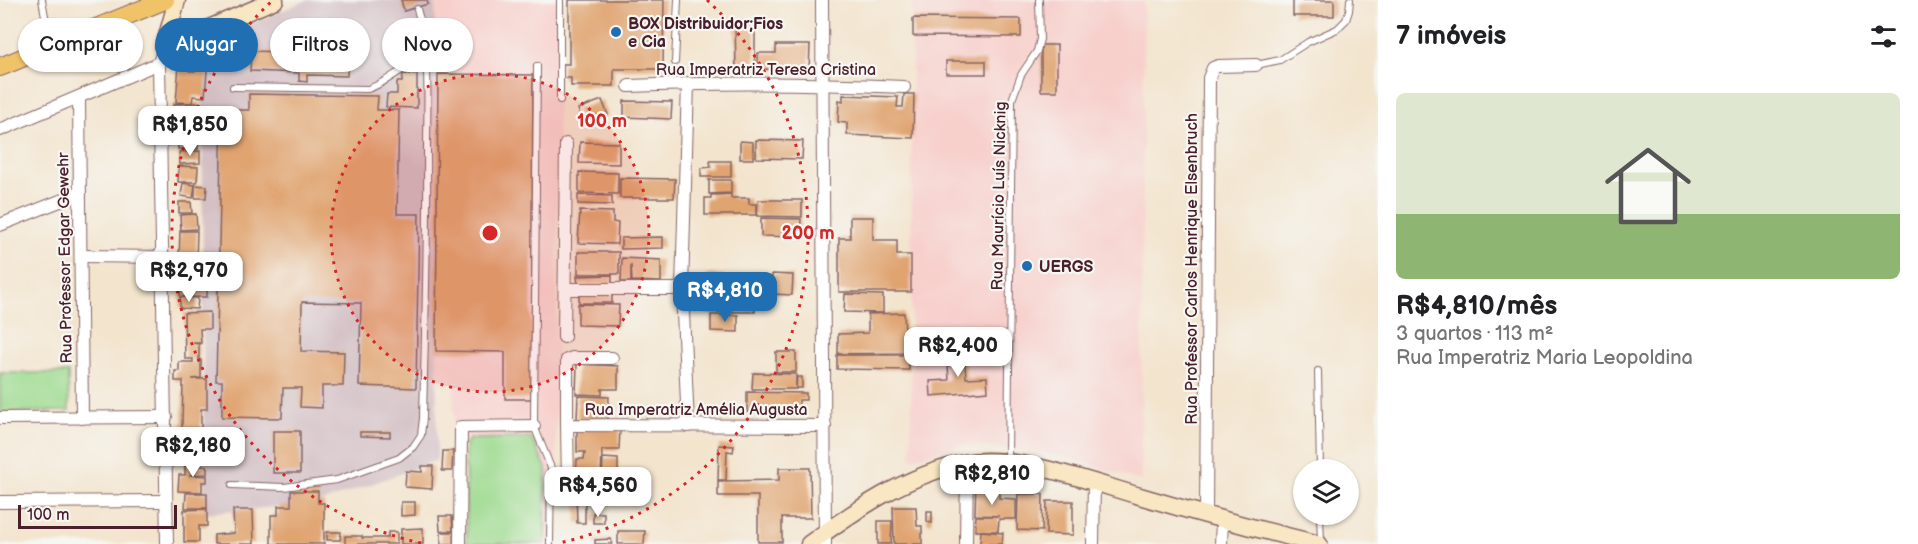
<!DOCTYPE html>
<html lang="pt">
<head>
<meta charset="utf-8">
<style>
	:root { --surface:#fff; --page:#f6f6f6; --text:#202124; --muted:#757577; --accent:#1f6fb2 }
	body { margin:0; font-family:"Balsamiq Sans",sans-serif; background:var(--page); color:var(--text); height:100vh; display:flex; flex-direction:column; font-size:22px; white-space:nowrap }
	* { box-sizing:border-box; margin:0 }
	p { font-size:20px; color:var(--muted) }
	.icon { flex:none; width:33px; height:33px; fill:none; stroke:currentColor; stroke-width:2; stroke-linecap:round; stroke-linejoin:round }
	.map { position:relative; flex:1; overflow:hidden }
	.panel { display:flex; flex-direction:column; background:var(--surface); width:540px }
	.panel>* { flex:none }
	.banner { position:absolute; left:18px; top:18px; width:570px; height:54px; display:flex; gap:12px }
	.buttons { position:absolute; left:1293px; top:459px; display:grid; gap:12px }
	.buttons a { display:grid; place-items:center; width:66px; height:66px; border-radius:50%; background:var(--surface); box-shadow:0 2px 4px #0004; font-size:30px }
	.scale { position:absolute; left:18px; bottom:15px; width:159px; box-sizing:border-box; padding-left:6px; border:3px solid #4a1f2b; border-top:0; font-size:16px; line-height:21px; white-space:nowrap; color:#4a1f2b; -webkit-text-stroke:4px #f6f6f2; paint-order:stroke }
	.price { position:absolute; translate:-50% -51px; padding:0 14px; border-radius:12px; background:#fff; color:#222; font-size:20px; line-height:39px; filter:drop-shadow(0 2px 3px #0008) }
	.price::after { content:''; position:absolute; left:50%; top:36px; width:18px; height:14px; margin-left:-9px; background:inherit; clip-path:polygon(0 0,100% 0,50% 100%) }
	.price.on { background:var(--accent); color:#fff }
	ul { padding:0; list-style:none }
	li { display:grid; align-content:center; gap:12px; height:318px; padding:0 18px }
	li span { display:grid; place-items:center; height:186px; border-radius:9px; color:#555 }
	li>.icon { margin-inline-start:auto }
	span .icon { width:108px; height:108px; fill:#fffc; stroke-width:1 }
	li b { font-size:26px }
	h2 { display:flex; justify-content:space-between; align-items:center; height:72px; padding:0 18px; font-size:26px }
	.tag { padding:0 21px; border-radius:27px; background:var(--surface); box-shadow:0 2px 4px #0004; font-size:21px; line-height:54px }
	.tag.on { background:var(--accent); color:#fff }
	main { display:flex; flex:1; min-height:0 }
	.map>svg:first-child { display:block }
	.built { fill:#f7d0cc }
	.industrial { fill:#d2bec3 }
	.green { fill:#9dda8f; stroke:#747c5d; stroke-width:1.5 }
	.building { fill:#e0a471 }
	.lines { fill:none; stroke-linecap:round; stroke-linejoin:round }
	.lane-casing { stroke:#856464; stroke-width:8 }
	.street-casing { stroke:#856464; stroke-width:14 }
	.secondary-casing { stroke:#856464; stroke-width:19 }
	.primary-casing { stroke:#856464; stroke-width:20 }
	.lane { stroke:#fff; stroke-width:6 }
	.street { stroke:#fff; stroke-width:12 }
	.secondary { stroke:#f9e7c3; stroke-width:16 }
	.primary { stroke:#f1c369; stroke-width:18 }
	.ring { fill:none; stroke:#d62828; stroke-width:3; stroke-dasharray:3 6 }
	.poi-dot { fill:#1f6fb2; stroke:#f6f6f2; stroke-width:2 }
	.labels { text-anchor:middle; stroke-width:4.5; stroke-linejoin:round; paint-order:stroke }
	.poi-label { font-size:16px; font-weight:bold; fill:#4a1f2b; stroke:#f6f6f2; text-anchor:start }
	.street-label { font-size:16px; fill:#4a1f2b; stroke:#f6f6f2 }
	.centre { fill:#d62828; stroke:#f6f6f2; stroke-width:3 }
	.ring-label { font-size:18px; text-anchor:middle; font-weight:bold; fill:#d62828; stroke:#f6f6f2; stroke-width:4.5; stroke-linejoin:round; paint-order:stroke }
</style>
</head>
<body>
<main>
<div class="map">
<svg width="1378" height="544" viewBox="0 0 1378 544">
	<rect width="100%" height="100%" fill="#f6f6f2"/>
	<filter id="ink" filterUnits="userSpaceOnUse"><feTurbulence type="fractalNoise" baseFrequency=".0167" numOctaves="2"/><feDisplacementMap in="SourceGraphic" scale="12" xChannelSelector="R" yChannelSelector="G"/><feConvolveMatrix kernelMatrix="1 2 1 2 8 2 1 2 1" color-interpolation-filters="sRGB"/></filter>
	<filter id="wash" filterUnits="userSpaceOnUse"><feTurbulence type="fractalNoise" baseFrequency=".008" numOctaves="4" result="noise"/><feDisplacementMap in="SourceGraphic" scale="24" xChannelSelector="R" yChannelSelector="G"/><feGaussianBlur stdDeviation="1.35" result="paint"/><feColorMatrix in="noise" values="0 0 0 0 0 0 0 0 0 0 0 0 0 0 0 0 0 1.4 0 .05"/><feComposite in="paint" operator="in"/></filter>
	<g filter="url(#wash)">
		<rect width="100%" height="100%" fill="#f3e4cd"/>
		<!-- built -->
		<g class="built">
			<polygon points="435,0 558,0 556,544 545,544 546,468 531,438 454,439 454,383 436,382"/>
			<polygon points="912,0 1144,0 1141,481 1063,456 991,447 960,445 911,459"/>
		</g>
		<!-- industrial -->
		<polygon class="industrial" points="307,0 435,0 437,460 320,503 204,513 202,45"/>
		<!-- green -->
		<g class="green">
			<polygon points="0,373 68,373 69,411 0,412"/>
			<polygon points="531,438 546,468 545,544 467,544 465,444 470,439"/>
		</g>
		<g id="blocks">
			<!-- building -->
			<g class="building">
				<polygon points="401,0 427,0 428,4 404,11"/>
				<polygon points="569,0 664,0 663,69 614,69 614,86 571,86 571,78 562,78 562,64 569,64"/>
				<rect x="1293" y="0" width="41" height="16"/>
				<polygon points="913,18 1021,19 1021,37 913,36"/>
				<polygon points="735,21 755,21 755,70 736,70"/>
				<polygon points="283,23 310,23 309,51 348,52 347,76 307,75 307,82 299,81 299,73 250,71 251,51 283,52"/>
				<polygon points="330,38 349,39 349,48 330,48"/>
				<polygon points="241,40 241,53 223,54 223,41"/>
				<polygon points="198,44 209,45 205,97 193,96 192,103 176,102 180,52 190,53 189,71 195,71"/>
				<polygon points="776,45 810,45 809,70 758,69 758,53 776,53"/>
				<rect x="1041" y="45" width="16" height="46"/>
				<rect x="946" y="61" width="40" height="13"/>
				<polygon points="403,74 417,75 417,108 386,107 387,94 397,94 397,82 402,82"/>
				<polygon points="438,74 533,75 531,399 505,399 505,352 436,351"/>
				<polygon points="249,94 378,96 377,110 399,110 397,214 419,214 416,388 359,386 361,303 302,302 301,351 344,352 343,386 322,386 322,408 300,407 301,388 283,388 282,418 222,417 222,381 216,381 222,110 249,110"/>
				<polygon points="904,94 914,94 913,138 847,135 847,123 838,122 839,100 843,101 843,95 898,97 897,107 903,107"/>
				<polygon points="602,100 608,115 583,124 578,109"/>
				<polygon points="624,101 672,102 671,119 624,117"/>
				<polygon points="191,103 201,103 201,118 179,119 179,113 174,113 174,104"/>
				<polygon points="182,120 198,120 198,149 178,149 178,136 175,136 175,129 182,129"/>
				<polygon points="756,140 803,141 802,159 756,158"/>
				<polygon points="740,141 753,142 753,159 740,159"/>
				<polygon points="580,142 619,143 619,164 579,163"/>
				<polygon points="200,151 200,163 180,164 179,152"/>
				<polygon points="710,161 731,161 731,177 701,177 701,168 711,167"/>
				<polygon points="179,166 198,167 197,182 178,182"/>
				<polygon points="579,172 618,173 618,194 579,193"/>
				<polygon points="620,178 675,179 674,198 620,198"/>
				<polygon points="709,180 731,180 731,193 709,194"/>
				<polygon points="183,183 195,185 193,198 181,196"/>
				<polygon points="195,185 207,186 206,198 195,198"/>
				<polygon points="731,194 731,198 749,198 749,204 756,204 756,215 705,215 705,198 711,198 711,195"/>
				<polygon points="578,195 612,196 612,205 578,204"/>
				<polygon points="758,200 802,200 802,217 757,216"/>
				<polygon points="179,202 191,202 192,213 179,213"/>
				<polygon points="580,211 613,212 613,222 618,223 617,244 578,243"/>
				<polygon points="196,214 197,229 181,230 180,215"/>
				<polygon points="850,217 873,217 873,240 897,240 897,255 911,255 911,292 839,292 839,238 850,238"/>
				<polygon points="761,218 801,219 800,237 761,236"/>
				<polygon points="180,231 197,231 196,263 179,262"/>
				<polygon points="663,237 663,248 621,249 621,238"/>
				<rect x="578" y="252" width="41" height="22"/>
				<polygon points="622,258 661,260 661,282 632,281 631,265 631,282 621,282"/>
				<polygon points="184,270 202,271 199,286 207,286 207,297 180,297 180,280 183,280"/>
				<polygon points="706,274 724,275 724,294 706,293"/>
				<polygon points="742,274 754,274 754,287 742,286"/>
				<polygon points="772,274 793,275 792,295 772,294"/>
				<polygon points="612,275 612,284 578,285 577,276"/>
				<rect x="579" y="293" width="33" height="10"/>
				<polygon points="845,294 883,295 883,313 844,312"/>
				<polygon points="755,295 755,312 705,312 705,296"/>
				<polygon points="180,297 198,298 197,309 180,308"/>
				<polygon points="578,304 619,305 618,326 578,325"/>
				<polygon points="210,312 210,329 200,329 201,343 193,343 199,344 199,360 201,360 201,378 192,379 207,379 207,409 201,409 201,428 182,428 183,381 175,381 175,371 179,371 179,362 193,362 193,359 185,359 184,313"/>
				<polygon points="904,313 906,353 838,354 838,334 868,333 868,314"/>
				<polygon points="711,315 738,315 738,332 711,331"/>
				<polygon points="964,350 966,378 987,377 988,391 931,396 930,381 949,380 947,351"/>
				<rect x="776" y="352" width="20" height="20"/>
				<polygon points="837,355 909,355 909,370 837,369"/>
				<polygon points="577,364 618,366 618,389 602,389 602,395 576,394"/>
				<polygon points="753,373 796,374 796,389 752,389"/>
				<polygon points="797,377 802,377 802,388 796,388"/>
				<polygon points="747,392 806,393 806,400 799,400 799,412 747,412"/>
				<polygon points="578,396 609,397 608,420 577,419"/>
				<polygon points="577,427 620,428 619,450 602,450 601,482 576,481 577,459 584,459 585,452 577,452"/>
				<polygon points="198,428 199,440 186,440 185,429"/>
				<rect x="273" y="431" width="27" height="42"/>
				<polygon points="360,432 390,432 390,437 360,436"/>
				<polygon points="177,443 208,443 208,460 186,460 186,454 185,459 179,459"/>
				<polygon points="719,445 734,446 733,452 727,451 726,480 718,480"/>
				<polygon points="443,451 453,451 452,471 442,471"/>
				<polygon points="603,458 618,459 618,480 602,480"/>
				<polygon points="185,461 197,461 198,466 207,466 207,474 189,475 207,476 207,482 202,482 202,492 178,491 179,475 185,475"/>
				<polygon points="422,466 433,466 432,489 405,487 406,471 422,472"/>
				<polygon points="779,468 810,468 811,518 782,518 782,542 758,542 758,496 718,496 718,481 779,480"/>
				<polygon points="976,479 999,480 999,498 1016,499 1016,519 999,519 998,531 975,531 976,516 999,516 975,515"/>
				<polygon points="593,489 608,489 608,498 594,498"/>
				<polygon points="291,491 318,491 318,503 324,503 324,544 271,544 271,515 278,515 278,506 291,506"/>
				<polygon points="576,491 585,491 585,523 577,523"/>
				<polygon points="186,493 207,493 207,508 185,508"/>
				<polygon points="1018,494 1043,494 1042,531 1017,530"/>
				<polygon points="1047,501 1073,501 1073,535 1046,534"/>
				<polygon points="401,502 415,502 415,515 401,516"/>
				<polygon points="893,507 916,507 917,526 922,526 922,544 894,544"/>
				<polygon points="207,509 207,526 199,526 199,542 184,542 184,510"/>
				<polygon points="233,510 253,510 254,544 214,544 214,535 234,533"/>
				<polygon points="927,511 932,511 932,523 927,522"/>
				<rect x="593" y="513" width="11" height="10"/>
				<polygon points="439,516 452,516 453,531 440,531"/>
				<polygon points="878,521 892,521 891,544 878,544"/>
				<polygon points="423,528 423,544 401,544 401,529"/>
				<polygon points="618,531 645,531 644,544 618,544"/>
				<polygon points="981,531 1003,533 1002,544 980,544"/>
				<polygon points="327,532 341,532 340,540 327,540"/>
				<polygon points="388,532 397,532 397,544 345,544 345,536 362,536 362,538 388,538"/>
				<rect x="441" y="532" width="13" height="12"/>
				<polygon points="611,539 612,544 595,544 595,540"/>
			</g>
		</g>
	</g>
	<g filter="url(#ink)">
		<use href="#blocks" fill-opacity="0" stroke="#856464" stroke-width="1.5"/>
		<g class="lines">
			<!-- lane casing -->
			<g class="lane-casing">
				<g id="lane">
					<polyline points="42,0 50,43"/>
					<polyline points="675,62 678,0"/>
					<polyline points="1256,65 1280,60 1308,42 1337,29 1346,20 1349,11 1350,0"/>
					<polyline points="537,66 534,426 551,468 550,544"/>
					<path d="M233,87L368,89C389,82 404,65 427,57"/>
					<polyline points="560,100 560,0"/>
					<polyline points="1318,371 1320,470"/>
					<polyline points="1008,460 1012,100 1021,75 1037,51 1040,39 1039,0"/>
					<path d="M232,485L284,487L337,480L399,458L413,447L421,435L423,418C425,329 428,239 427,149C427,102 431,54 417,9"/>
					<polyline points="1320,514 1321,543"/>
				</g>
			</g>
			<!-- street casing -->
			<g class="street-casing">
				<g id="street">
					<polyline points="822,0 825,544"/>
					<polyline points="164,47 159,63 167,544"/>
					<path d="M629,86C720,82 812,83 904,87"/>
					<polyline points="79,97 82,418"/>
					<polyline points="0,130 159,63"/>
					<polyline points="0,225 80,193"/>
					<polyline points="82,256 163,257"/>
					<polyline points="565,289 682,289"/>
					<polyline points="564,337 566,144"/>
					<polyline points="612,358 572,358 567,360 567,425 825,426"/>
					<polyline points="0,418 166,417"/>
					<polyline points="567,425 568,485 609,485"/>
					<polyline points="688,426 682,289 688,83"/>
					<polyline points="0,502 166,501"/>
					<polyline points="1206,515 1209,78 1213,68 1218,66 1256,65"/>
					<polyline points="460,544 461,427 534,426"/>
					<polyline points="966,544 967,463"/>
					<polyline points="1093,544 1094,483"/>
					<polyline points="1221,544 1222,520"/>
				</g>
			</g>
			<!-- secondary casing -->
			<g class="secondary-casing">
				<g id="secondary">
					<polyline points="164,47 275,0"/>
					<polyline points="164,47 177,0"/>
					<path d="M809,544C857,509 906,475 965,463C1016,453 1093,483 1143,497C1201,514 1260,530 1319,544"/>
				</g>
			</g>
			<!-- primary casing -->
			<g class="primary-casing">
				<polyline id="primary" points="0,67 165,0"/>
			</g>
			<!-- lane -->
			<use href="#lane" class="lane"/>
			<!-- street -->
			<use href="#street" class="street"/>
			<!-- secondary -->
			<use href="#secondary" class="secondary"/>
			<!-- primary -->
			<use href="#primary" class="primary"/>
		</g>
	</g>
	<!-- distance rings -->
	<circle cx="490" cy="233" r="159" fill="#d62828" fill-opacity=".12"/>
	<g class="ring">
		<circle cx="490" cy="233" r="159"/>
		<path d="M421 543A318 318 0 0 1 273 0M707 0A318 318 0 0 1 559 543"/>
	</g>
	<!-- markers -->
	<g class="poi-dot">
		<circle cx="616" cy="32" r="6"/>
		<circle cx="1027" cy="266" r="6"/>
	</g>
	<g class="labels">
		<!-- poi labels -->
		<g class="poi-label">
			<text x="628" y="29">BOX Distribuidor;Fios<tspan x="628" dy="18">e Cia</tspan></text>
			<text x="1039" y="272">UERGS</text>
		</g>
		<!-- street labels -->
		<g class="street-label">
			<text x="766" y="75">Rua Imperatriz Teresa Cristina</text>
			<text transform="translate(998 196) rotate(-89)" y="6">Rua Maurício Luís Nicknig</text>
			<text transform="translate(64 258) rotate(-91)" y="6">Rua Professor Edgar Gewehr</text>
			<text transform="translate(1191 269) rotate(-90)" y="6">Rua Professor Carlos Henrique Elsenbruch</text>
			<text x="696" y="415">Rua Imperatriz Amélia Augusta</text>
		</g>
	</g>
	<circle cx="490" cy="233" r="9" class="centre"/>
	<g class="ring-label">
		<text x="602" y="127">100 m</text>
		<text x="808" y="239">200 m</text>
	</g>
</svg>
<div class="buttons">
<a><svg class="icon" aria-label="layers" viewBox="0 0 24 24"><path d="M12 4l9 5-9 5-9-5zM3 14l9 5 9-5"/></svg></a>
</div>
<div class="scale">100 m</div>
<b class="price" style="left:190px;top:157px">R$1,850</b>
<b class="price" style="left:189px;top:303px">R$2,970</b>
<b class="price on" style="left:725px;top:323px">R$4,810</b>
<b class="price" style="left:958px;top:378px">R$2,400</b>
<b class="price" style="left:193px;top:478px">R$2,180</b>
<b class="price" style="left:992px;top:506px">R$2,810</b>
<b class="price" style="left:598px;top:518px">R$4,560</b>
<div class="banner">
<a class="tag">Comprar</a>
<a class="tag on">Alugar</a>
<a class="tag">Filtros</a>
<a class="tag">Novo</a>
</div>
</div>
<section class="panel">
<h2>7 imóveis<svg class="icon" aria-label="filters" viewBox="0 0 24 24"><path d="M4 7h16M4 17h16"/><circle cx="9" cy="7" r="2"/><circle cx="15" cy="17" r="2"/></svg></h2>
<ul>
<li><span style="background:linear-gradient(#dfe7d0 65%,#8fb573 0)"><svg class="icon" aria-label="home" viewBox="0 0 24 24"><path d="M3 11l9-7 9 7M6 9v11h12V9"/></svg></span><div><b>R$4,810/mês</b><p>3 quartos · 113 m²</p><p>Rua Imperatriz Maria Leopoldina</p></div></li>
</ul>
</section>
</main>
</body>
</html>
